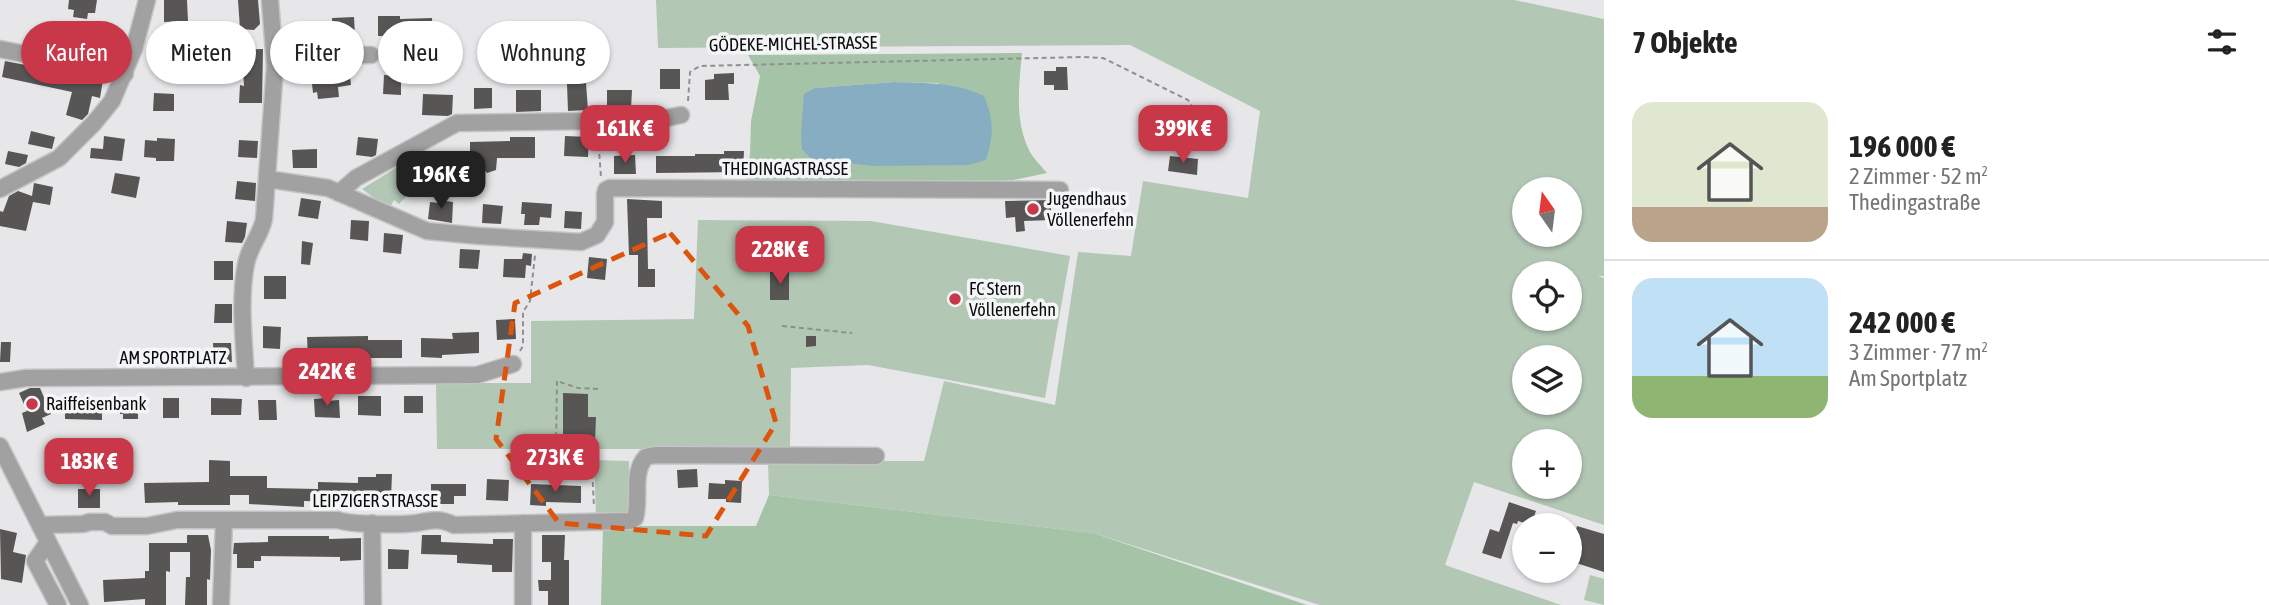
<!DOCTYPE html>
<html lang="de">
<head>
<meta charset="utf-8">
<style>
	:root { --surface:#fff; --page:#f2f2f2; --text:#222; --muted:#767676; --line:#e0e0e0; --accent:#c83849 }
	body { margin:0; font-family:"Asap Condensed",sans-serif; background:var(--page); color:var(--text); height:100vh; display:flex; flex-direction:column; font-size:26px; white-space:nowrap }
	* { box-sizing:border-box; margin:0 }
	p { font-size:23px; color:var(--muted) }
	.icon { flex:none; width:38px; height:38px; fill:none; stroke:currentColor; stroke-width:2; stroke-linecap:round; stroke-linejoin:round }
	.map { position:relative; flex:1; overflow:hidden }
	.panel { display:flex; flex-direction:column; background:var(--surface); width:665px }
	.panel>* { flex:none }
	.top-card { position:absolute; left:21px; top:21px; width:665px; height:63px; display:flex; gap:14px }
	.needle { width:46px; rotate:346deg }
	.controls { position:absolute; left:1512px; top:177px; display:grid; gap:14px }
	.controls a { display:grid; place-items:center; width:70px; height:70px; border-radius:50%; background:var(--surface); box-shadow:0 2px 5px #0004; font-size:35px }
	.price { position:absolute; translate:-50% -60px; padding:0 16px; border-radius:14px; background:var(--accent); color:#fff; font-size:23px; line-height:46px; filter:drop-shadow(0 2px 4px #0008) }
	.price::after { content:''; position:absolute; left:50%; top:42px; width:21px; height:16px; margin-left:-10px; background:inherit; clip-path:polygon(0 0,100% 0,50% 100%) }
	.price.selected { background:#222; color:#fff }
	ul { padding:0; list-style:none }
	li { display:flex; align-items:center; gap:21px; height:175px; padding:0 28px }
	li+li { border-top:2px solid var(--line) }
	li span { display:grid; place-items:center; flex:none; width:196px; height:140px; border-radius:21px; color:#555 }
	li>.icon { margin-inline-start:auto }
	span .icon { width:84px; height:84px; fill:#fffc; stroke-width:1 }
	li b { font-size:30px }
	h2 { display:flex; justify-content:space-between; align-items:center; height:84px; padding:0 28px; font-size:30px }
	.tag { padding:0 24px; border-radius:32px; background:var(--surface); box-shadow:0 2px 5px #0004; font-size:24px; line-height:63px }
	.tag.selected { background:var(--accent); color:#fff }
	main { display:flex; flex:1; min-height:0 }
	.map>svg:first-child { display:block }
	.green { fill:#b3c7b5; fill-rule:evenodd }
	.forest { fill:#a4c3a7; fill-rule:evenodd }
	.water { fill:#87adc3 }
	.building { fill:#585655 }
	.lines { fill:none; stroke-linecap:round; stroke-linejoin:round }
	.minor-casing { stroke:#c4c4c6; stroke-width:19 }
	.path { stroke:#909093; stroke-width:2; stroke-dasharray:5 3.5; stroke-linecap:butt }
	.minor { stroke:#a2a1a1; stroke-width:16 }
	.marked { fill:none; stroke:#dd550c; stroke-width:5; stroke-dasharray:14 9; stroke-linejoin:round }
	.poi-dot { fill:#c83849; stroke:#f4f5f7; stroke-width:2.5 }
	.labels { text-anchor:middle; stroke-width:7; stroke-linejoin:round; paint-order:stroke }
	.street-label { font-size:18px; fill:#0b0b0c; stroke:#f4f5f7 }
	.poi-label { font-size:18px; fill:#0b0b0c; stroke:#f4f5f7; text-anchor:start }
</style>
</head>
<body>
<main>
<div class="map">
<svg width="1604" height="605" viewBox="0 0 1604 605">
	<rect width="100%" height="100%" fill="#e7e7ea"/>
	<!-- green -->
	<g class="green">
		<path d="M656,0H1514L1604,19V276H1598L1604,278V525L1474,482L1445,565L1561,605H1320L1093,533L769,495L768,461H924L944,381L1055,405L1078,252L1131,256L1143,181L1248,198L1260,111L1130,45L658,48ZM1524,189H1570V234H1524ZM1524,273H1570V318H1524ZM1524,357H1570V402H1524ZM1524,441H1570V486H1524Z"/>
		<polygon points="423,151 437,165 399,204 394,200 389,209 362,189"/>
		<polygon points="698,220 871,221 1070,256 1045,398 868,365 791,368 790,449 437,449 436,383 531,383 531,321 694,319"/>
		<polygon points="594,460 629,461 629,517 596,516"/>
		<polygon points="1590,575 1604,579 1604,605 1584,600"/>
	</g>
	<!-- forest -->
	<g class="forest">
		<path d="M1022,53C1019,85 1014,121 1030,152C1034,159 1042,167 1047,173L1013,180L962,182L745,185L750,154L751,121L760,76L748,55ZM894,82L939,83L832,162L811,159L802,150L815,88Z"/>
		<polygon points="769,495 1093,533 1307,605 601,605 603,526 756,526"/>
	</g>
	<!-- water -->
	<path class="water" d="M894,82C925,83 955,82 984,96C994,120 994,135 986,160L968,165L874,166L811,159L802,150L801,133L804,94L815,88Z"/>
	<!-- building -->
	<g class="building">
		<polygon points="69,0 97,0 95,13 88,13 87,19 73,17 74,10 68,9"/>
		<polygon points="164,0 187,0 188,21 164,22"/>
		<polygon points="238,0 258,0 260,24 254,30 240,29"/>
		<polygon points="378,16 400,16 400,19 432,18 433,44 409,44 409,36 378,36"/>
		<polygon points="354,17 355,37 333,38 332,18"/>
		<polygon points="291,24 311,24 312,49 292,49"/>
		<polygon points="238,40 238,50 263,49 262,103 239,103 240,85 244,86 243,67 234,67 233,51 225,52 224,41"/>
		<polygon points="5,61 103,80 100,98 92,96 88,114 82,120 66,115 72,92 2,77"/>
		<polygon points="349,67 351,85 338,87 339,97 318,99 317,92 313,93 311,75 333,73 333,68"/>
		<polygon points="1056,67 1067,67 1068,90 1054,90 1054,85 1044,85 1044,71 1056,71"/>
		<rect x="660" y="69" width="20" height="20"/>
		<polygon points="734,73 734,84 728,84 729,100 705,100 705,80 714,79 714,74"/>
		<polygon points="384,75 401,76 401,95 383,94"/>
		<polygon points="586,83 588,110 568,111 567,84"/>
		<polygon points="474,88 492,88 492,108 474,109"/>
		<polygon points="516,90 541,90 541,111 516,112"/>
		<polygon points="607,90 632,90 631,109 607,109"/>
		<polygon points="154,93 174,94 174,111 153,111"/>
		<polygon points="423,94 453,95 452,114 448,116 422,115"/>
		<polygon points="31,131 55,137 52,149 28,144"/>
		<polygon points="104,136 125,139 122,161 90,158 91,148 103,149"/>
		<polygon points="565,136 589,137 588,157 564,156"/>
		<polygon points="358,137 378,139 376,155 372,157 356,155"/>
		<polygon points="510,137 535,137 535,158 497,158 496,170 487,173 470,153 470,142 510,141"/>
		<polygon points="157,138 175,139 174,161 156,161 156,158 144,157 145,140 157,141"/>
		<polygon points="239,140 258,141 257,158 238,157"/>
		<polygon points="317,149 317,168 293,168 292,150"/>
		<polygon points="8,151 28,155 26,163 19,167 5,164"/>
		<polygon points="724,151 744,151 743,172 656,173 656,156 695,156 695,154 724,154"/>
		<polygon points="454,155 467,155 468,170 455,171"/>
		<polygon points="635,155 636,174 614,174 614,156"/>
		<polygon points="1170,156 1198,159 1197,175 1168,171"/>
		<polygon points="115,173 140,177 136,198 111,193"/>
		<polygon points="237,181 256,183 255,201 235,199"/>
		<polygon points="34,183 53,187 50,205 33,202 26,231 0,226 0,211 3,212 9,196 18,191 32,196"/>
		<polygon points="301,198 321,201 318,219 298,216"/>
		<polygon points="627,199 662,201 662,218 647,218 648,269 655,269 655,287 638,287 638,255 629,255"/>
		<polygon points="439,200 453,202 452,223 428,219 430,202 439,203"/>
		<polygon points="1051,200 1051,220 1024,221 1025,231 1016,232 1015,217 1006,218 1005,201"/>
		<polygon points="522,202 552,204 551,218 540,217 539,225 524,225 525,214 521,214"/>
		<polygon points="483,204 503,206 501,224 482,223"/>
		<polygon points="565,211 582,212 581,229 564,228"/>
		<polygon points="351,220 369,221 368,241 350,239"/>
		<polygon points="227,221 247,223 245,237 242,243 225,242"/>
		<polygon points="384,233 403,235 401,254 383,252"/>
		<polygon points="302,241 313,243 310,265 301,264"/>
		<polygon points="460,249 480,250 478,269 459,268"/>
		<polygon points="523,253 532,254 531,266 526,265 525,278 503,277 504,259 522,259"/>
		<polygon points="589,257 607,259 605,280 587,278"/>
		<rect x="214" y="261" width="19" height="19"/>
		<rect x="770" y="272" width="19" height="28"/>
		<rect x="264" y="276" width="22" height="23"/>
		<polygon points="215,304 232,304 232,323 214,323"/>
		<polygon points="515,319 516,339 497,340 496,320"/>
		<polygon points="263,326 281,327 280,349 263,348"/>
		<polygon points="479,332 479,353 442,355 442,358 421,357 421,338 453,339 452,333"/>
		<polygon points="368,336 368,340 402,340 402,358 308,358 307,337"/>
		<polygon points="806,336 816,336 816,346 806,347"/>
		<polygon points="1,342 11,342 10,362 0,362"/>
		<polygon points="213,343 231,343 232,362 214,362"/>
		<polygon points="30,388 40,388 51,414 42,418 45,424 27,432 22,413 27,411 19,393"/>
		<polygon points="563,393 588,394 588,417 596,417 595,442 563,442"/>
		<polygon points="358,396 381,396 381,416 358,415"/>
		<rect x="404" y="396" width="19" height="17"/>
		<rect x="163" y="398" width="16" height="20"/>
		<polygon points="211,398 242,399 241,415 211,415"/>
		<polygon points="326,398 326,401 339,400 340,418 315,417 314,399"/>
		<polygon points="65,400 102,401 102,420 65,419"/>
		<polygon points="258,400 276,400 277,420 259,420"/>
		<polygon points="138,401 138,419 123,419 123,414 120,414 120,402"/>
		<polygon points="63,460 81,461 80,477 63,476"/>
		<polygon points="209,460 230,461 230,476 267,476 267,488 318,489 318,482 358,483 358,477 376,477 376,474 392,474 391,498 376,497 376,493 341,492 341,502 304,501 304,507 249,504 249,495 230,495 230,505 178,505 178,502 145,503 144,483 209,482"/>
		<polygon points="697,469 698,487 678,488 677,470"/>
		<polygon points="487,479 509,480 508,501 486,500"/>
		<polygon points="725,480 742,481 741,503 726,502 726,499 708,499 709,483 725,484"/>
		<polygon points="431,484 466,484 466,496 454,496 454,504 431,504"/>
		<polygon points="531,484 581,486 581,503 546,502 546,506 530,505"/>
		<rect x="78" y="489" width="22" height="19"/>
		<polygon points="1509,502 1536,511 1531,525 1518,521 1517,524 1513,523 1501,559 1482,553 1490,529 1499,532"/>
		<polygon points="1577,526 1604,534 1604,572 1570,561 1570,547"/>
		<polygon points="0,529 17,533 13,552 26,555 22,583 1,579"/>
		<polygon points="187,535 208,535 211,550 210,580 207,579 207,605 185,605 186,577 190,577 190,552 170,552 170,572 166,571 166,605 145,605 145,599 104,602 103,580 145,578 145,571 149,571 149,543 187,543"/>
		<polygon points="422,535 441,535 441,542 493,544 493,539 513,539 512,572 492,572 492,565 457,563 457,555 421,554"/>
		<polygon points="542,535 565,535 564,560 569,560 569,605 548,605 548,591 539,591 538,580 551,580 551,562 542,562"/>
		<polygon points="268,536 329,536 329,539 361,538 361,560 340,561 340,557 261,556 261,561 254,561 254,568 237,568 237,554 233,554 234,543 268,542"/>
		<polygon points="388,549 409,550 408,569 388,569"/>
	</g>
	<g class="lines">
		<!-- minor casing -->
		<g class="minor-casing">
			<g id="minor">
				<polyline points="0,49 125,74"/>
				<polyline points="275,66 301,64 342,55 371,55"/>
				<polyline points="267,179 328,188 427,231 480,236 581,242 597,235 605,222 605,194 606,190 610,188 1060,190"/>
				<polyline points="0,189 59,158 94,123 112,101 134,49 147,0"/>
				<polyline points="339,193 356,178 457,123 656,120 681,115"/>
				<path d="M246,378C244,341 239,300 246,264C249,247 261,235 264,219L275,66L270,0"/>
				<polyline points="0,382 26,378 477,375 513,364"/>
				<polyline points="0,446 80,605"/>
				<polyline points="372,523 373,605"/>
				<path d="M40,525L83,524L90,522H105L112,526H147L177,520H338C351,525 402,525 417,523C431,520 440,518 454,525L630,521L635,518C641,498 631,473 646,457L655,455L876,456"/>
				<polyline points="48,542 35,561 58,605"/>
				<polyline points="221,605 224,520"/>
				<polyline points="523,605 523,523"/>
			</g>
		</g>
		<!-- path -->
		<g class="path">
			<polyline points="688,101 690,72 700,66 1082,57 1103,58 1188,100 1195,111 1197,123"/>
			<polyline points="598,137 601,177"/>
			<polyline points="782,326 852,333"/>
			<polyline points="520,351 523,346 523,312 530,301 535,255"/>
			<polyline points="557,381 556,446 591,446 594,507"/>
			<polyline points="560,382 578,388 598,389"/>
		</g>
		<!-- minor -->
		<use href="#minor" class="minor"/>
	</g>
	<!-- marked area -->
	<path class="marked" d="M670,233L748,326L776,423L706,536L559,523L496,439L515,303Z"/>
	<!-- markers -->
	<g class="poi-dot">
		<circle cx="1033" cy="209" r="7"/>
		<circle cx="955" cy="299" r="7"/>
		<circle cx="32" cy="404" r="7"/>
	</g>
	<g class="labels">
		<!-- street labels -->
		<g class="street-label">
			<text transform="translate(793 44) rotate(-1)" y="6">GÖDEKE-MICHEL-STRASSE</text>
			<text x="785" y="175">THEDINGASTRASSE</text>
			<text x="173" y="364">AM SPORTPLATZ</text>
			<text x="375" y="507">LEIPZIGER STRASSE</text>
		</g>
		<!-- poi labels -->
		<g class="poi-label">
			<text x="1047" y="205">Jugendhaus<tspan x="1047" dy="21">Völlenerfehn</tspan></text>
			<text x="969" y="295">FC Stern<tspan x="969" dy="21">Völlenerfehn</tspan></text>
			<text x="46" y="410">Raiffeisenbank</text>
		</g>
	</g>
</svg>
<div class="controls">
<a><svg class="needle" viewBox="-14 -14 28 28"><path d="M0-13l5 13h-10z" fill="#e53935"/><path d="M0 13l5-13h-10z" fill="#767676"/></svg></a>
<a><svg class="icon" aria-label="locate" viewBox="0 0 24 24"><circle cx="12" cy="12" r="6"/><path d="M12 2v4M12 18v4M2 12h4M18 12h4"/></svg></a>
<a><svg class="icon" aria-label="layers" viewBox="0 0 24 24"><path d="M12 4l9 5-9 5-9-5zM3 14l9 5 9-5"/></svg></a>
<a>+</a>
<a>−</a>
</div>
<b class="price" style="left:625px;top:165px">161K €</b>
<b class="price" style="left:1183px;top:165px">399K €</b>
<b class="price selected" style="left:441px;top:211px">196K €</b>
<b class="price" style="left:780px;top:286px">228K €</b>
<b class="price" style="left:327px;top:408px">242K €</b>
<b class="price" style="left:555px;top:494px">273K €</b>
<b class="price" style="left:89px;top:498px">183K €</b>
<div class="top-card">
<a class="tag selected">Kaufen</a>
<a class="tag">Mieten</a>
<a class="tag">Filter</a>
<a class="tag">Neu</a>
<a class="tag">Wohnung</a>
</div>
</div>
<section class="panel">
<h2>7 Objekte<svg class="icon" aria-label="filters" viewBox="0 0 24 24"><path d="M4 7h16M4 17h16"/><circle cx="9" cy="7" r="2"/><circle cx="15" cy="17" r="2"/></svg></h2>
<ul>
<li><span style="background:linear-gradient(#dfe7d0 75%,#b9a48a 0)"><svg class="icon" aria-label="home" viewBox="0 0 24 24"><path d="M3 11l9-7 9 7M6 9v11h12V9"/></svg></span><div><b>196 000 €</b><p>2 Zimmer · 52 m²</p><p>Thedingastraße</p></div></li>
<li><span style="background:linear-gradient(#bfe0f5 70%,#8fb573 0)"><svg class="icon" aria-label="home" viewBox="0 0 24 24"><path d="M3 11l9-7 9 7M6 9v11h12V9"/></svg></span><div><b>242 000 €</b><p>3 Zimmer · 77 m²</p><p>Am Sportplatz</p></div></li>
</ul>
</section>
</main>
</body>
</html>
